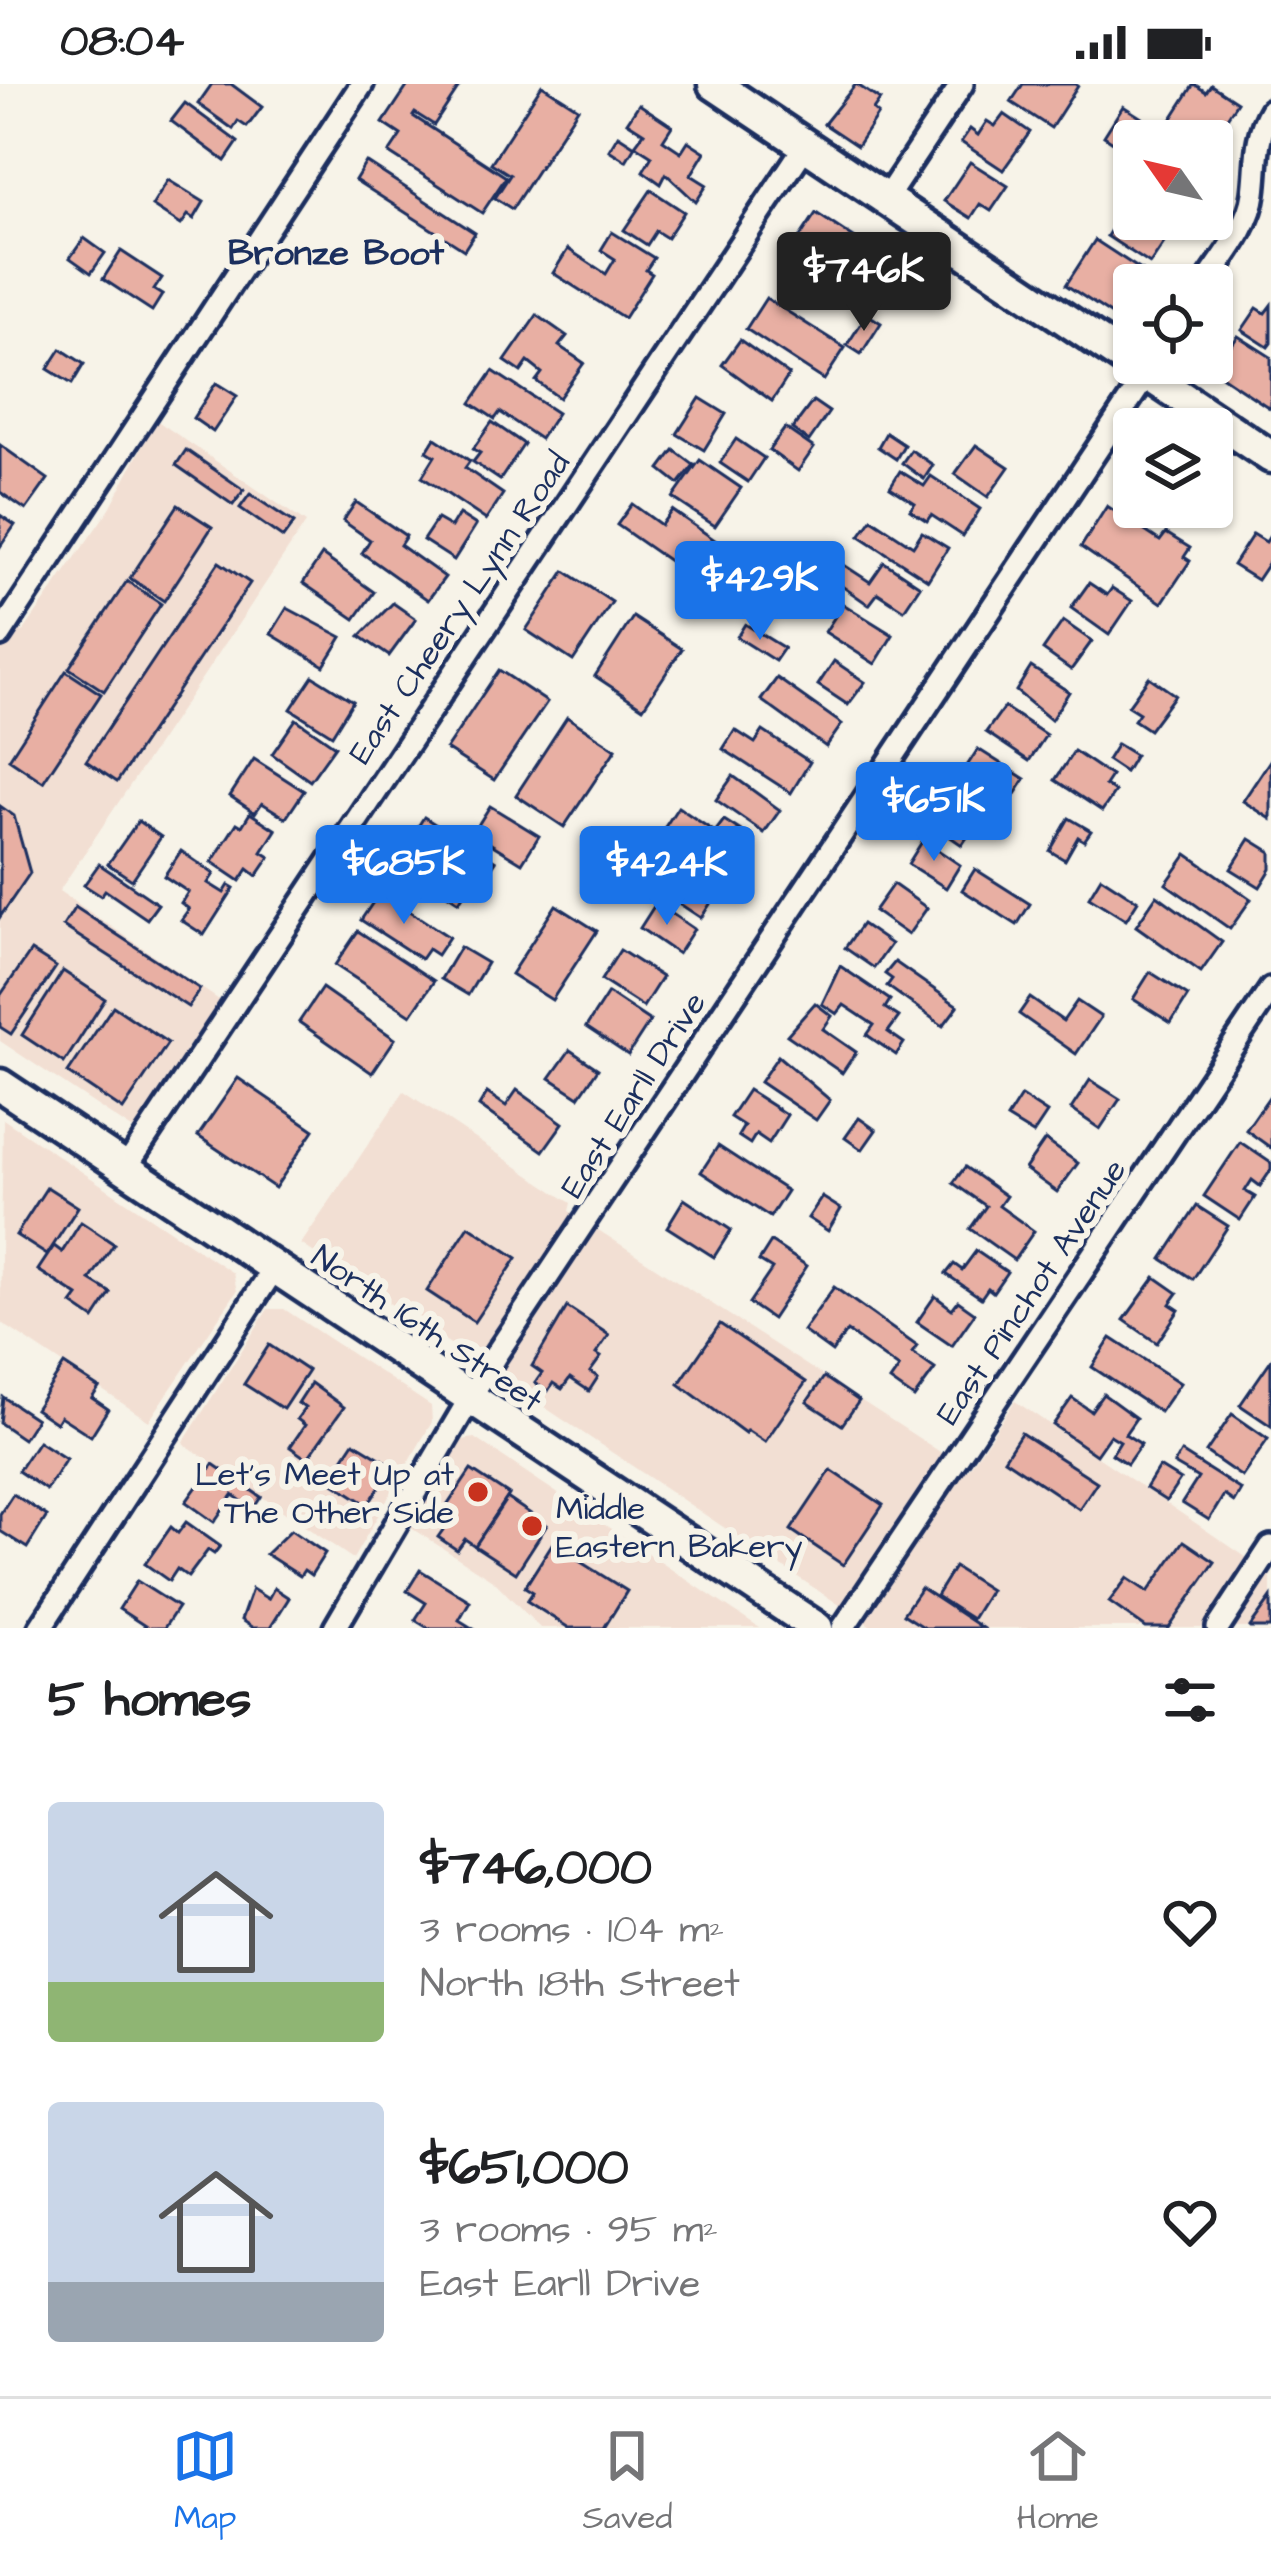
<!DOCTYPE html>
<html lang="en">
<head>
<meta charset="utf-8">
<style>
	:root { --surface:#fff; --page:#f6f6f6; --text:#202124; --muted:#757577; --line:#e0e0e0; --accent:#1a73e8 }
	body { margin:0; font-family:"Architects Daughter",sans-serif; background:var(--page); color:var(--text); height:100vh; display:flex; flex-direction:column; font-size:45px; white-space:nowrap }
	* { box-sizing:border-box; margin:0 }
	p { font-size:39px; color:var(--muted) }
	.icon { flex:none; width:66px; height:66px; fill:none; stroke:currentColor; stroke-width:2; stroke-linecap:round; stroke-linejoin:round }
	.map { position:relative; height:1544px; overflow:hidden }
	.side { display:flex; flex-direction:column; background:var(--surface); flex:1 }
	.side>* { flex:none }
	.needle { width:78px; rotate:304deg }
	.controls { position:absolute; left:1113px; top:36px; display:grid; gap:24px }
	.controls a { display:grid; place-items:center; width:120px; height:120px; border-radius:12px; background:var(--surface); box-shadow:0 3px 9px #0004; font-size:60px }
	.price { position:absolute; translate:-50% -102px; padding:0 27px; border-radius:12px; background:var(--accent); color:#fff; font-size:39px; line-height:78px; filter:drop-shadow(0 3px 6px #0008) }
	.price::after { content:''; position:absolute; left:50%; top:72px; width:36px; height:27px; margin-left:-18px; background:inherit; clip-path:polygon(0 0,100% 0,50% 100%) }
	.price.selected { background:#222; color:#fff }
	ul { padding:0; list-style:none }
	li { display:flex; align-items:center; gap:36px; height:300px; padding:0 48px }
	li span { display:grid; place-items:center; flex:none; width:336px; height:240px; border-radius:12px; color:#555 }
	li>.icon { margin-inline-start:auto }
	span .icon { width:144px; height:144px; fill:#fffc; stroke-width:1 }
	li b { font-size:51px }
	h2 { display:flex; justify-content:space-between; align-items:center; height:144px; padding:0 48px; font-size:51px }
	.status { display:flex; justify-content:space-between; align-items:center; height:84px; padding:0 60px; background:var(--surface); direction:ltr }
	.status svg { height:33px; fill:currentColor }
	.tab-bar { display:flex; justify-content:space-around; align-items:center; height:168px; border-top:3px solid var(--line); background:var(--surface); font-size:33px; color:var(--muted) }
	.tab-bar a { display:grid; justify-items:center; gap:6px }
	.tab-bar .selected { color:var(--accent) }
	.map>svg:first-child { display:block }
	.built { fill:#f2dfd3 }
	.building { fill:#e8afa3; stroke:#1b2f5e; stroke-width:3 }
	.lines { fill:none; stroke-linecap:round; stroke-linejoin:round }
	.street-casing { stroke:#1b2f5e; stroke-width:30 }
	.secondary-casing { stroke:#1b2f5e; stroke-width:39 }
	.street { stroke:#f7f3e8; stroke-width:21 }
	.secondary { stroke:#f7f3e8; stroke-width:30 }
	.poi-dot { fill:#c8321e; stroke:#f7f3e8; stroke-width:4.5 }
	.labels { text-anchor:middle; stroke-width:12; stroke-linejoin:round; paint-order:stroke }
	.street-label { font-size:33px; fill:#1b2f5e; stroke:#f7f3e8 }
	.poi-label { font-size:33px; fill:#1b2f5e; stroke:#f7f3e8; text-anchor:end }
	.neighbourhood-label { font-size:36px; font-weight:bold; fill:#1b2f5e; stroke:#f7f3e8 }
</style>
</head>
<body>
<div class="status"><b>08:04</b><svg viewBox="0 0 49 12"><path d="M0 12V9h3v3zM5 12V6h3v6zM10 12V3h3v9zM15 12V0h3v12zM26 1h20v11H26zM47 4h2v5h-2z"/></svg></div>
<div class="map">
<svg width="1271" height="1544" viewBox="0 0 1271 1544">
	<rect width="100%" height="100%" fill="#f7f3e8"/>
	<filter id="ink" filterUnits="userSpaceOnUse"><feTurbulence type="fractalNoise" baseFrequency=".00833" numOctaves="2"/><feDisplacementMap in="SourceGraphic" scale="24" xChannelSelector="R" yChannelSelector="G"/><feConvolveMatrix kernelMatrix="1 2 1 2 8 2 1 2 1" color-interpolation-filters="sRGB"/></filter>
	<g filter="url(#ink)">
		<!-- built -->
		<g class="built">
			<polygon points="156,336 306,439 59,807 228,922 141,1051 0,957 0,536 23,548 110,424"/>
			<polygon points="404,1007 571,1119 569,1127 968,1386 1015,1317 1271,1490 1271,1544 874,1544 301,1160"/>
			<polygon points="3,1035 233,1189 237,1207 149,1337 0,1238"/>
			<polygon points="268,1225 284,1225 431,1322 432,1338 353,1475 183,1359"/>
			<polygon points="475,1354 759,1544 540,1544 494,1497 411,1444 462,1356"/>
		</g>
		<!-- building -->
		<g class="building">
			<polygon points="212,0 231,0 262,23 247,43 238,37 233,45 198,20"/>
			<polygon points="409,0 461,0 434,41 415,29 413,32 506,93 482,129 389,69 401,51 383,39"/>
			<polygon points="856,0 880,16 873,26 878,30 857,62 824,40"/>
			<polygon points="1023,0 1075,0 1078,2 1051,44 1011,18"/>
			<polygon points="1194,0 1206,8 1211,1 1237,18 1212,57 1197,57 1169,39"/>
			<polygon points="542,1 578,24 512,125 495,114 510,91 491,79"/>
			<polygon points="185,19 238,58 225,77 171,37"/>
			<polygon points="639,20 672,42 663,56 681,68 688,57 705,68 691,91 707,101 696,118 666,90 661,100 643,87 652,72 635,61 644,49 627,38"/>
			<polygon points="1123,22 1148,38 1128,68 1104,52"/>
			<polygon points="1004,30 1030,48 1003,86 961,58 970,45 978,51 987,37 995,42"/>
			<polygon points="618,51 635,62 626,77 609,66"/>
			<polygon points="366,78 475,149 464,166 355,96"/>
			<polygon points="970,78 1008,102 991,127 980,120 971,134 944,117"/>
			<polygon points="168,96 204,118 194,135 188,131 181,141 152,122"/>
			<polygon points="651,106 684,128 667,154 656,147 647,161 624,146"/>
			<polygon points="816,129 907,189 887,219 796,159"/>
			<polygon points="1140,135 1166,135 1162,140 1172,147 1150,180 1107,152 1117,136 1133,146"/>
			<polygon points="612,148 654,174 646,186 652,190 624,234 553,189 568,165 606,190 615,175 601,166"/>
			<polygon points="84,154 105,169 91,189 70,174"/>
			<polygon points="1095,156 1147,190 1134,201 1118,235 1066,201"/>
			<polygon points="121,167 162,194 154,206 162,211 152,227 103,195"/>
			<polygon points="766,214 845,264 824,296 746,245"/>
			<polygon points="1271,221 1271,259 1268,263 1242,246 1257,224 1265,229"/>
			<polygon points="867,230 881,239 861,270 847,261"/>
			<polygon points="537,231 567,252 559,262 584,279 559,314 536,297 542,289 528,278 521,288 505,277"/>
			<polygon points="1238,252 1271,273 1271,325 1214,287"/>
			<polygon points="740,256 789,291 772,317 722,281"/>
			<polygon points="61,265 84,280 72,300 48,285"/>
			<polygon points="493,287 557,329 540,355 500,328 495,335 471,319"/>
			<polygon points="216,299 237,312 213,348 193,334"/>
			<polygon points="700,314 726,330 704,366 677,350"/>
			<polygon points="813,317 829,328 809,357 792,345"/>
			<polygon points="492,338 524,360 500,396 473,378 480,369 473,365"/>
			<polygon points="785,344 814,364 798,387 769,366"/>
			<polygon points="886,349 904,361 896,375 878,363"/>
			<polygon points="435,354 470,377 465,384 503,410 486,436 422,393 435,372 427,367"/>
			<polygon points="736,355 764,374 748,398 720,379"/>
			<polygon points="0,361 48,395 26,426 0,408"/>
			<polygon points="976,361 1009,383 988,413 955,390"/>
			<polygon points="186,366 244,406 233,421 176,381"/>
			<polygon points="674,366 694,381 679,400 660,385"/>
			<polygon points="911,366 933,381 924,395 902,379"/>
			<polygon points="700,376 741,404 715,442 673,414"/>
			<polygon points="900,387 924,402 931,392 980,425 963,452 931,431 927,437 910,426 915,419 890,403"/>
			<polygon points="250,410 294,439 283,454 240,424"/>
			<polygon points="356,418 406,452 400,461 445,493 428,516 362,469 370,456 343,437"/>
			<polygon points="632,420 661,441 672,426 715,456 689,491 617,441"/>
			<polygon points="178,421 212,443 164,517 130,494"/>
			<polygon points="1107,422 1160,457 1166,449 1190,464 1184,473 1190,477 1162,519 1081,463"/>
			<polygon points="459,430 476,441 454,476 423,456 437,435 451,443"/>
			<polygon points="0,431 15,441 0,463"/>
			<polygon points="872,435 913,462 922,448 948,464 928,496 860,452"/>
			<polygon points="1253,450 1266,458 1271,450 1271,475 1257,496 1233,481"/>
			<polygon points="322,471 374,508 355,535 303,499"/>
			<polygon points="219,478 250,499 117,698 86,677"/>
			<polygon points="727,478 741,487 722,515 709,505"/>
			<polygon points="884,478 920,502 904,526 878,509 869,521 833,496 844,481 870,498"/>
			<polygon points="565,487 612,518 573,577 526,546"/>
			<polygon points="780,488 796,498 784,518 767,507"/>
			<polygon points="127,497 161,520 104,607 69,584"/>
			<polygon points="1089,499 1107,511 1112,504 1132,517 1109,551 1071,524"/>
			<polygon points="393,519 416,535 389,572 360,552"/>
			<polygon points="843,520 893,551 875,580 825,548"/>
			<polygon points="287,524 342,553 324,582 271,550"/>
			<polygon points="633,533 682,565 643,624 595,592"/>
			<polygon points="1063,537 1092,557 1071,586 1043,566"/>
			<polygon points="745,540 784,564 775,577 737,553"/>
			<polygon points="834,577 865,598 848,621 818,601"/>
			<polygon points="1031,583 1069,608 1051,636 1016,607"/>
			<polygon points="499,586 547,618 494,696 446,665"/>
			<polygon points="66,587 101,610 43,698 9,675"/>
			<polygon points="313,592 353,617 332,651 291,625"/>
			<polygon points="1149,593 1175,611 1149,646 1134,636 1139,629 1128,622"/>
			<polygon points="777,594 842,640 826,663 761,616"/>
			<polygon points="1004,623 1046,651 1029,677 986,648"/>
			<polygon points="567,633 616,665 564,743 516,711"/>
			<polygon points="296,635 335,662 310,697 272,670"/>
			<polygon points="735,646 755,659 763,647 810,678 791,709 723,665"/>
			<polygon points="1117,660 1135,671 1125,688 1107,676"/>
			<polygon points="978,665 1025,695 1008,721 961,691"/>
			<polygon points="1074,667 1111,692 1105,701 1115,708 1102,727 1055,696"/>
			<polygon points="254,675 304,707 286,734 262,719 255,729 230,712"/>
			<polygon points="1271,675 1271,735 1243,717"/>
			<polygon points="733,692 780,726 764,749 716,716"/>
			<polygon points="947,720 976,740 962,761 933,741"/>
			<polygon points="0,722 14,732 30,789 0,833"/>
			<polygon points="490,722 539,752 522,779 473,749"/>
			<polygon points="678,723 715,748 724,736 752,754 727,792 661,749"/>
			<polygon points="250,729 276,746 262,768 270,773 257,792 248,785 240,797 212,778 237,739 242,742"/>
			<polygon points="424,733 455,753 432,789 464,810 459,818 396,777"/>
			<polygon points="1069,734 1091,747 1084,757 1078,753 1065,776 1050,767"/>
			<polygon points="138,737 161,753 132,796 108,780"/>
			<polygon points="654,751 725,797 701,834 630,787"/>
			<polygon points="1250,755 1271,768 1271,785 1260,803 1231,785"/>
			<polygon points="923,756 960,781 946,804 908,780"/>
			<polygon points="469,760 496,777 485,794 459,776"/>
			<polygon points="181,767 214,790 208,799 224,809 229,801 234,804 204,851 181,836 189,825 181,819 188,808 164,792"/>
			<polygon points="1187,770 1251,815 1230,845 1166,800"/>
			<polygon points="99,780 158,820 147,835 105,806 101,812 84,801"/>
			<polygon points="975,785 1030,820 1017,841 962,806"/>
			<polygon points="1101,793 1138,817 1126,836 1089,813"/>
			<polygon points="893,800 927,824 908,851 874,827"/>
			<polygon points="380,808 449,853 437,871 428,865 421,875 361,836"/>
			<polygon points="1157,811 1222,858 1201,888 1136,842"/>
			<polygon points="656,819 694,845 678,870 640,844"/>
			<polygon points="556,821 597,847 552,916 511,890"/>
			<polygon points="75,823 200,905 188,923 63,842"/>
			<polygon points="862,840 891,860 874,884 845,864"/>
			<polygon points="358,847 434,897 411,931 335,881"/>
			<polygon points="460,863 487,879 468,911 441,895"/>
			<polygon points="620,866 662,893 643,923 601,896"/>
			<polygon points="31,867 56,883 11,950 0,943 0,912"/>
			<polygon points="895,878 958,922 943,942 887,902 892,895 885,890"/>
			<polygon points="840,882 890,916 885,924 899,933 888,948 904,959 896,971 867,951 874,941 844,921 837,930 822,920"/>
			<polygon points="63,887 105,915 64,979 22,951"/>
			<polygon points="1150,888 1188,912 1171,939 1133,915"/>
			<polygon points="322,904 395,955 372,989 299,938"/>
			<polygon points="608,909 650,937 628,971 586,943"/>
			<polygon points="1030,914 1063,937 1077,917 1101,933 1076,970 1019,930"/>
			<polygon points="815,919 832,932 823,945 856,968 842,989 787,951"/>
			<polygon points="113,922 168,959 123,1026 68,989"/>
			<polygon points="570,966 598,985 579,1013 550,994"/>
			<polygon points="778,972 830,1016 816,1036 760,998"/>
			<polygon points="238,994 314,1046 275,1104 198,1052"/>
			<polygon points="1090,996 1120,1015 1100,1045 1071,1025"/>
			<polygon points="517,1006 563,1039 543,1067 479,1022 487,1009 506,1022"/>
			<polygon points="748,1006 787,1031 769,1059 756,1050 750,1060 738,1052 744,1042 730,1033"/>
			<polygon points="1271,1010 1271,1064 1246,1046"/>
			<polygon points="1021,1012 1047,1029 1033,1050 1007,1034"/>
			<polygon points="859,1034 876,1046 862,1066 845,1054"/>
			<polygon points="1045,1056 1078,1079 1057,1108 1025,1085"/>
			<polygon points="1240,1058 1271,1079 1271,1086 1260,1102 1252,1096 1245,1107 1255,1113 1240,1136 1204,1112"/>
			<polygon points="718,1062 787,1107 770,1133 701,1088"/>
			<polygon points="965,1083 1006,1112 999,1122 1034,1147 1014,1176 970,1145 986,1122 953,1099"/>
			<polygon points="47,1103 78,1123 47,1171 16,1151"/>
			<polygon points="822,1113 841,1125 828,1147 808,1134"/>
			<polygon points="684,1115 731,1146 714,1173 667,1143"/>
			<polygon points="1197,1122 1228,1142 1193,1195 1162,1175"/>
			<polygon points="81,1138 114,1160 90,1196 111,1209 94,1235 72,1220 78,1212 38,1186 54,1162 62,1168"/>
			<polygon points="469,1142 517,1174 474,1238 427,1207"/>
			<polygon points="771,1158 807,1182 772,1235 749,1219 772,1185 759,1177"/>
			<polygon points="976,1167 1007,1188 993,1208 988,1204 981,1214 946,1190 954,1180 962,1186"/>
			<polygon points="1155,1193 1178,1209 1170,1220 1179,1226 1157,1259 1124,1236"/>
			<polygon points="834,1203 917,1262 912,1269 935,1285 914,1314 890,1297 899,1284 847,1247 832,1268 803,1247"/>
			<polygon points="935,1212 952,1225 958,1217 975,1229 952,1262 917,1238"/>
			<polygon points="567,1223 609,1251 596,1270 601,1273 590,1288 598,1293 589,1307 570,1294 562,1305 553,1299 548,1307 535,1299 542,1289 532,1282"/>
			<polygon points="720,1240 806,1298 765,1358 747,1346 745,1349 679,1300"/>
			<polygon points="1111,1254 1180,1299 1160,1328 1092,1283"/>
			<polygon points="269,1261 308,1287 283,1325 244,1300"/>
			<polygon points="1271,1276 1271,1342 1240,1321"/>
			<polygon points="64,1281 99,1304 92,1314 108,1325 91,1352 60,1332 56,1339 35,1325"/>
			<polygon points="824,1293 859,1317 842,1341 807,1318"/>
			<polygon points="311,1299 344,1323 307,1375 290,1363 305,1341 297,1335 305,1324 298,1319"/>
			<polygon points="1103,1310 1136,1334 1125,1350 1141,1360 1127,1380 1112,1370 1120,1357 1110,1351 1096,1371 1053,1341 1072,1314 1091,1327"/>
			<polygon points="3,1313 36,1335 23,1355 0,1339"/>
			<polygon points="1232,1330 1268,1355 1242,1393 1206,1368"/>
			<polygon points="1021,1349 1097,1398 1079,1425 1004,1375"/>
			<polygon points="38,1357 66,1375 46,1406 18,1387"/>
			<polygon points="354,1358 393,1382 368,1421 329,1396"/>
			<polygon points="1181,1368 1241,1406 1234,1418 1224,1411 1209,1436 1182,1419 1198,1394 1174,1380"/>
			<polygon points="213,1380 261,1413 253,1425 233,1411 214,1438 186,1418"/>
			<polygon points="1159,1383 1180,1396 1166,1417 1146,1404"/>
			<polygon points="471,1386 509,1411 475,1462 465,1455 457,1466 438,1453 445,1443 437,1437"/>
			<polygon points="831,1386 883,1421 843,1481 791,1446"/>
			<polygon points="13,1410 47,1432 27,1464 0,1447 0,1430"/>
			<polygon points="507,1414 547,1441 516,1489 475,1462"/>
			<polygon points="186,1438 220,1462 214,1470 208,1466 188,1493 177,1485 169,1497 145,1480 171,1443 178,1449"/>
			<polygon points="291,1446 325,1469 311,1491 304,1486 300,1492 266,1470"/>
			<polygon points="1184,1457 1215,1478 1169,1544 1146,1544 1109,1518 1127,1494 1148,1508"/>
			<polygon points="552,1460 627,1507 604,1544 569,1544 527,1517 533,1508 525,1503"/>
			<polygon points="954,1483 990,1506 972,1535 936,1512"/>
			<polygon points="420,1486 470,1517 459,1536 472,1544 428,1544 415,1536 426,1519 407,1507"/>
			<polygon points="137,1497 178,1523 164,1544 148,1544 119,1525"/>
			<polygon points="274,1504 289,1514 270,1544 253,1544 241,1536 252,1505 268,1515"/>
			<polygon points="921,1504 982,1544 925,1544 903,1530"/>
			<polygon points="1271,1514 1271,1544 1251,1544 1250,1543"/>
		</g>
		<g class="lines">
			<!-- street casing -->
			<g class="street-casing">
				<g id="street">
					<polyline points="887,113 962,0"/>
					<path d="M1205,201C1223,173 1250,142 1254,109C1258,79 1254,54 1271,26"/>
					<polyline points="0,551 362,0"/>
					<polyline points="125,1085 807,59"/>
					<polyline points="40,1544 275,1183"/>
					<polyline points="335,1544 495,1272 1153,281"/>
					<polyline points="843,1544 1271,905"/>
					<polyline points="1218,1544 1271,1463"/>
				</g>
			</g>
			<!-- secondary casing -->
			<g class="secondary-casing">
				<g id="secondary">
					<polyline points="714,0 1271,373"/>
					<polyline points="0,1001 817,1544"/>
				</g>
			</g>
			<!-- street -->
			<use href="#street" class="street"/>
			<!-- secondary -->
			<use href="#secondary" class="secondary"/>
		</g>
	</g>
	<!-- markers -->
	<g class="poi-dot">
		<circle cx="478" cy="1408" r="12"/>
		<circle cx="532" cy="1442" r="12"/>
	</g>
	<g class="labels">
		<!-- street labels -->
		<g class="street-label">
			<text transform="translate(458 523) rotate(-56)" y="12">East Cheery Lynn Road</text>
			<text transform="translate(632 1010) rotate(-57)" y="12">East Earll Drive</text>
			<text transform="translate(1030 1207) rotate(-56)" y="12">East Pinchot Avenue</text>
			<text transform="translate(428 1243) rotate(34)" y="12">North 16th Street</text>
		</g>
		<!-- poi labels -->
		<g class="poi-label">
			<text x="454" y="1401">Let's Meet Up at<tspan x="454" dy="38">The Other Side</tspan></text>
			<text x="556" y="1435" text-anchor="start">Middle<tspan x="556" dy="38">Eastern Bakery</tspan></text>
		</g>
		<!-- neighbourhood labels -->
		<g class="neighbourhood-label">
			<text x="336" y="180">Bronze Boot</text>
		</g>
	</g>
</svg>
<div class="controls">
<a><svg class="needle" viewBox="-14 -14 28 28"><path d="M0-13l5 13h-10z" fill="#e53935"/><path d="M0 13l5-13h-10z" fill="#757577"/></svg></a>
<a><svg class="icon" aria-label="locate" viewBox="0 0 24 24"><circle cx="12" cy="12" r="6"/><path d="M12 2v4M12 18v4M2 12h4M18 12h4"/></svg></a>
<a><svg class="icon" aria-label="layers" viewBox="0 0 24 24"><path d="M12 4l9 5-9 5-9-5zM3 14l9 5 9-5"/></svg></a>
</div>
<b class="price selected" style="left:864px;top:250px">$746K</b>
<b class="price" style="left:760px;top:559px">$429K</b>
<b class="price" style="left:934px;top:780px">$651K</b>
<b class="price" style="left:404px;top:843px">$685K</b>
<b class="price" style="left:667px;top:844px">$424K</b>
</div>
<section class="side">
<h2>5 homes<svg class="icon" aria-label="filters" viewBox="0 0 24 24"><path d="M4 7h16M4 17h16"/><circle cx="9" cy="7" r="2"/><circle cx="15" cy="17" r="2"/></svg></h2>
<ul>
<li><span style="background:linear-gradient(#c9d6e8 75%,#8fb573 0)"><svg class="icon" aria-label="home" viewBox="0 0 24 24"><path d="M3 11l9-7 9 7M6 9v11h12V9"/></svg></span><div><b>$746,000</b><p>3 rooms · 104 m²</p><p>North 18th Street</p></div><svg class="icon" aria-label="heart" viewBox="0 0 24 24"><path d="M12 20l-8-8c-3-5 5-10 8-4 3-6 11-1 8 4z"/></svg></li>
<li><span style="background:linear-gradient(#c9d6e8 75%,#9aa5b1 0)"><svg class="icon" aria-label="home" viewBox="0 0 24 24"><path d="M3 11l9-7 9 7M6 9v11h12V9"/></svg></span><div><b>$651,000</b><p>3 rooms · 95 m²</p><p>East Earll Drive</p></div><svg class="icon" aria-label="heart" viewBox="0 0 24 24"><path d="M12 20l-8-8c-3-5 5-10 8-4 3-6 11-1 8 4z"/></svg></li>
</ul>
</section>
<nav class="tab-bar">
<a class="selected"><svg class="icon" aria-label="map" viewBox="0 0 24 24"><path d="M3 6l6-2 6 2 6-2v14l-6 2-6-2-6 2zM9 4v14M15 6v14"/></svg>Map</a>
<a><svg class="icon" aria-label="saved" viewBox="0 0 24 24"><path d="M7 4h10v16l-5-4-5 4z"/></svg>Saved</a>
<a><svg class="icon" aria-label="home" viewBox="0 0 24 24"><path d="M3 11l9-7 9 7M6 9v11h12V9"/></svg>Home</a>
</nav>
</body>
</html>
